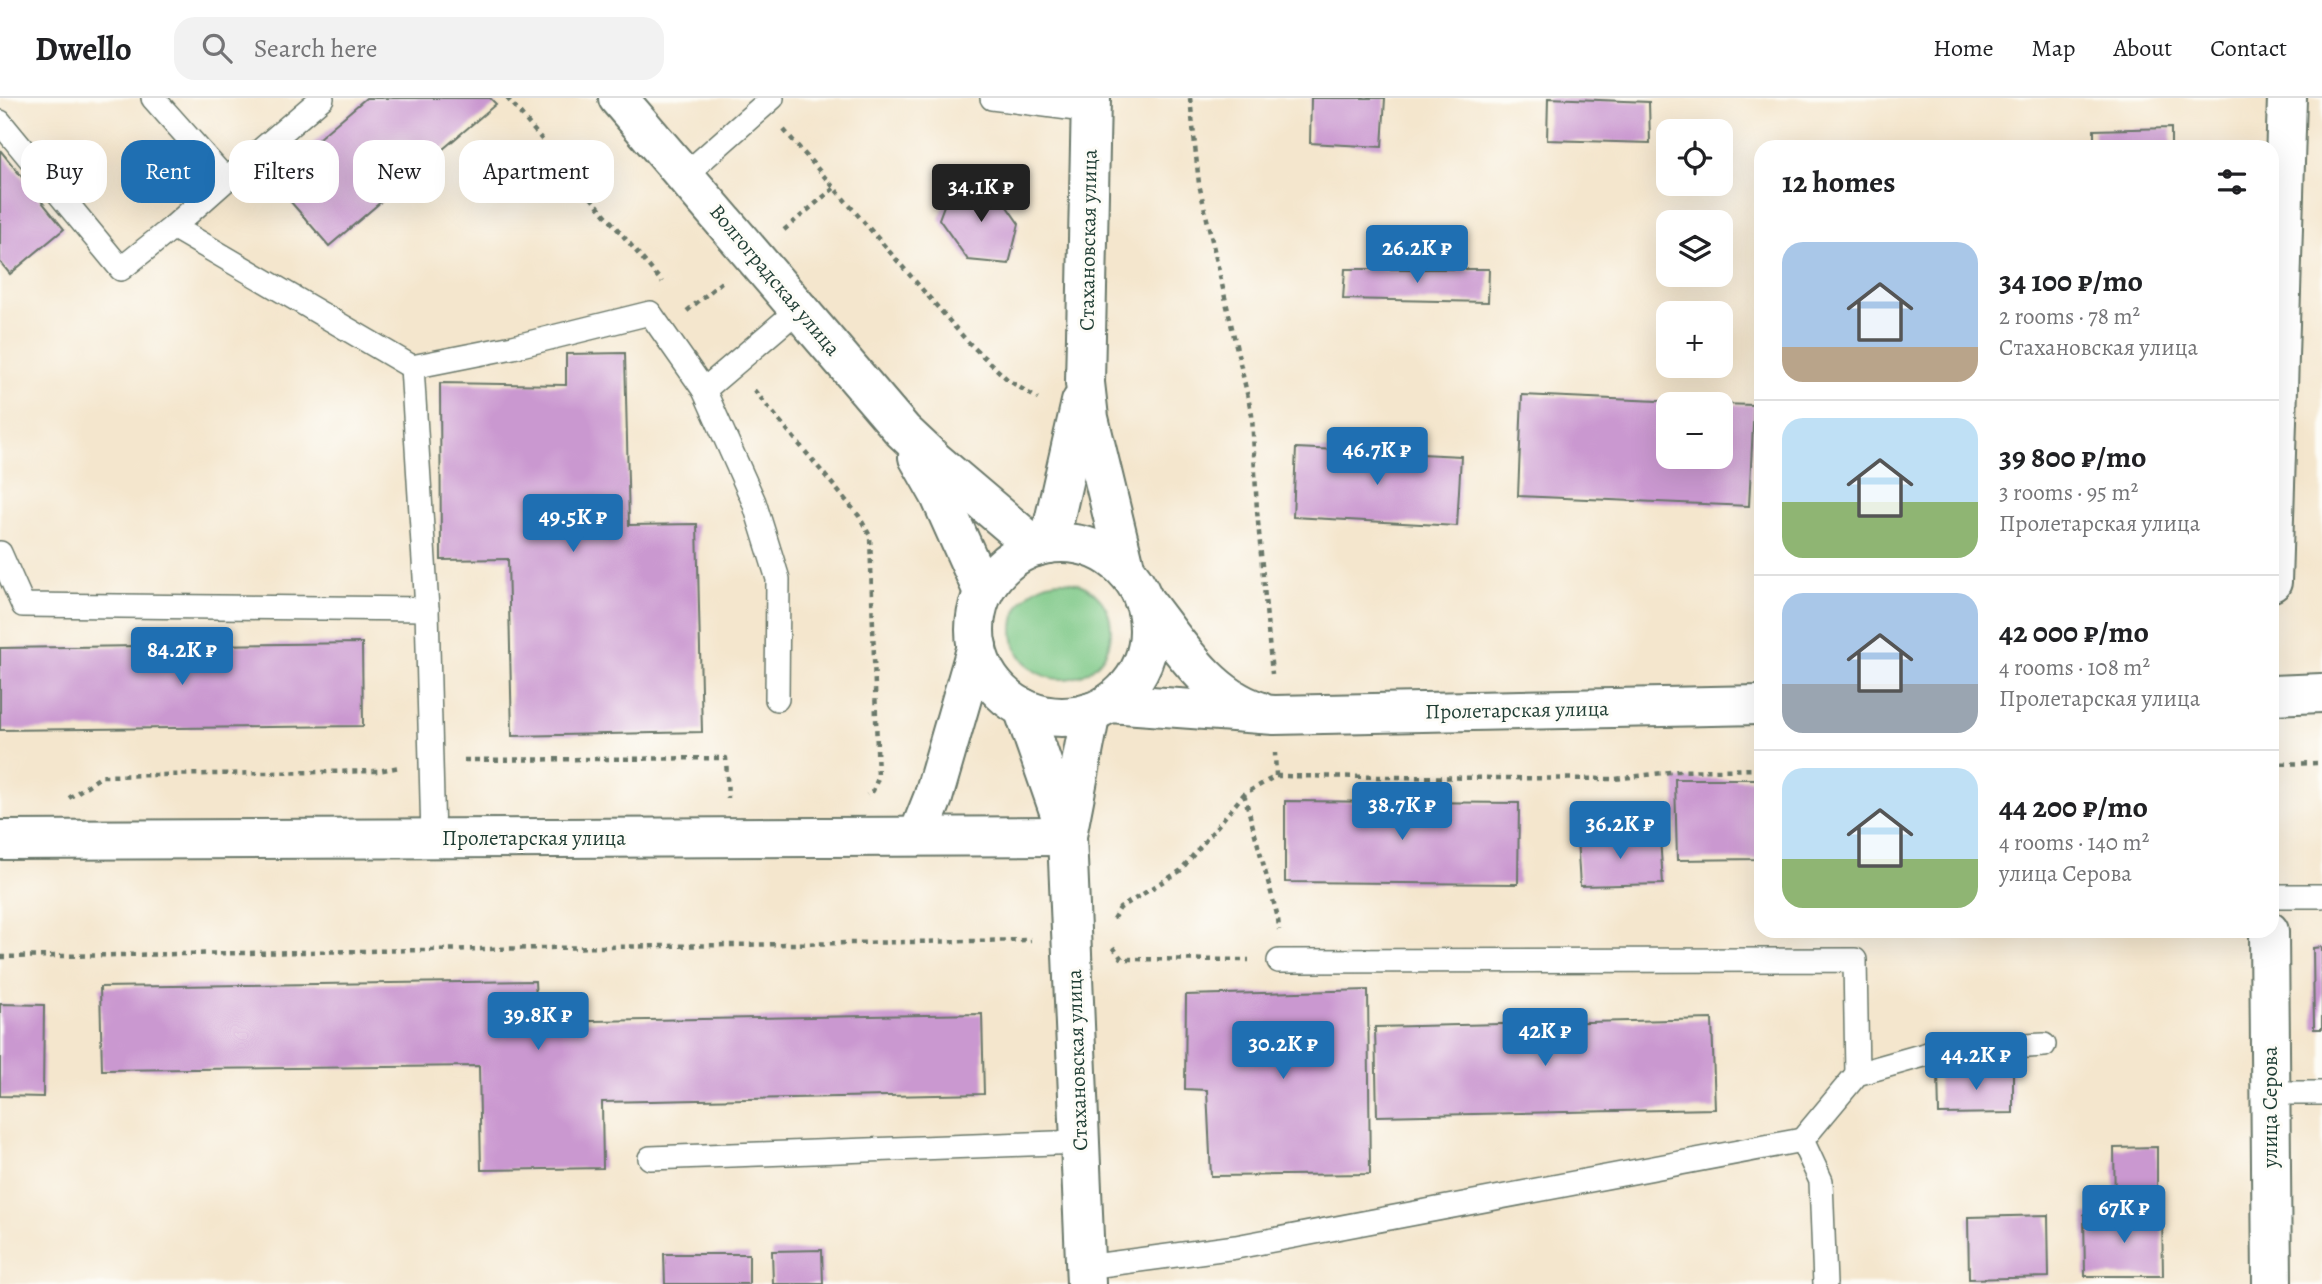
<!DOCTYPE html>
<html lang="en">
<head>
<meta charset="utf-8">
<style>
	:root { --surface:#fff; --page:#f2f2f2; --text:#202124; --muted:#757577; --line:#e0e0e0; --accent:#1f6fb2 }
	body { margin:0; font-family:Alegreya,serif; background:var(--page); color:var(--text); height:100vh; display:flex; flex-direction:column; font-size:26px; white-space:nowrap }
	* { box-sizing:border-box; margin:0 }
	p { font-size:23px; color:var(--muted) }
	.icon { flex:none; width:38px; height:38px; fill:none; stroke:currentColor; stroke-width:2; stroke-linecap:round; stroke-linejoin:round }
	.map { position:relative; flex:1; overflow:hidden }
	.details { position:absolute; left:1754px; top:42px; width:525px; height:798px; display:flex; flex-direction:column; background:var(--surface); border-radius:21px; box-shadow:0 7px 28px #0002 }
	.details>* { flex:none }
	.guide { position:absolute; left:21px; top:42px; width:665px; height:63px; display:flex; gap:14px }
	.tools { position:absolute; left:1656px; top:21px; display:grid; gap:14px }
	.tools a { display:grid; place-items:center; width:77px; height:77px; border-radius:14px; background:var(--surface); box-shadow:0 7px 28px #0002; font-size:35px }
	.price { position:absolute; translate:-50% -60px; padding:0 16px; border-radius:7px; background:var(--accent); color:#fff; font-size:23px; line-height:46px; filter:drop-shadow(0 2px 4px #0008) }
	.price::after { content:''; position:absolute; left:50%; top:42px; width:21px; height:16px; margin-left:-10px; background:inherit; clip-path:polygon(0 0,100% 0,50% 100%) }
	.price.selected { background:#222; color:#fff }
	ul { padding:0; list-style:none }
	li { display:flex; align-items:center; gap:21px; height:175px; padding:0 28px }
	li+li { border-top:2px solid var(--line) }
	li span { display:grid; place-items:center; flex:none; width:196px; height:140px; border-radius:21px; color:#555 }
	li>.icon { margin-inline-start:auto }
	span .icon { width:84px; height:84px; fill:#fffc; stroke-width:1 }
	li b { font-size:30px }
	h2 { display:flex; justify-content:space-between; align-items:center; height:84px; padding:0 28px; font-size:30px }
	.chip { padding:0 24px; border-radius:21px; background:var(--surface); box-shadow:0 7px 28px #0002; font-size:24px; line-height:63px }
	.chip.selected { background:var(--accent); color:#fff }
	header { display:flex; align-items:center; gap:42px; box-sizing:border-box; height:98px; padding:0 35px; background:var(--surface); border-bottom:2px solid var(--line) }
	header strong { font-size:33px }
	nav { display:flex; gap:38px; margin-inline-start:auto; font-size:24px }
	.search { width:490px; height:63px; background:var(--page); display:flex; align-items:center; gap:18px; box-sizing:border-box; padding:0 24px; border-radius:21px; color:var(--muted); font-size:26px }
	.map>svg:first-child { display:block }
	.green { fill:#7bc785; stroke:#4d825c; stroke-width:2 }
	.building { fill:#ca98d0 }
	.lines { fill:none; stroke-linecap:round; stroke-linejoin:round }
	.lane-casing { stroke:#6a786a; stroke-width:26 }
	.street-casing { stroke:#6a786a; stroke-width:42 }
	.secondary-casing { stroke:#6a786a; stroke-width:42 }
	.primary-casing { stroke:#6a786a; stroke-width:42 }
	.path { stroke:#6a786a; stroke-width:4.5; stroke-dasharray:5 5; stroke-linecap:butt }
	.lane { stroke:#fff; stroke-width:23 }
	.street { stroke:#fff; stroke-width:38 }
	.secondary { stroke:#fff; stroke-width:38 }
	.primary { stroke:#fff; stroke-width:38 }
	.labels { text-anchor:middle; stroke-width:6; stroke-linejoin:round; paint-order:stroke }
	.street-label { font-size:21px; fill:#1f3d34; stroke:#fdfcf7 }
</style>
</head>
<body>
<header>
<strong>Dwello</strong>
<div class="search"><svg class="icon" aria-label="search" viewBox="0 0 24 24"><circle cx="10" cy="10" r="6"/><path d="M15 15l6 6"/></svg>Search here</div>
<nav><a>Home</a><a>Map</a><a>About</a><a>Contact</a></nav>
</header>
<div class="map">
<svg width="2322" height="1186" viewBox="0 0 2322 1186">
	<rect width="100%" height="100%" fill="#fdfcf7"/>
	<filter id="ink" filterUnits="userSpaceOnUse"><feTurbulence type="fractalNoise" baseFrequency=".0143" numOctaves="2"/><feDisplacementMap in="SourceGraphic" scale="14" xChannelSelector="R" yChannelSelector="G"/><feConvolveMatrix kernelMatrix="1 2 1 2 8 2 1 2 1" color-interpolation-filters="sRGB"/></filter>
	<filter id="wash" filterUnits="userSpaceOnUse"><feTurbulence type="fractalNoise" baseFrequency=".00686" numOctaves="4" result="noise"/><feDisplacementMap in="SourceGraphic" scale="28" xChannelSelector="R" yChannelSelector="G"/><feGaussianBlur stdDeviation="1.57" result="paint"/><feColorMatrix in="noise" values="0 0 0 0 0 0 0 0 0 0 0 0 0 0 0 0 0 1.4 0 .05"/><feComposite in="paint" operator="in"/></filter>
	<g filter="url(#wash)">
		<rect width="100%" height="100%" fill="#f4e6cd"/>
		<!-- green -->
		<circle class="green" cx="1062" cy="532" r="49"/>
		<g id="blocks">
			<!-- building -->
			<g class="building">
				<polygon points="366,0 490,0 496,6 329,148 271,81"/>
				<polygon points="1311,0 1385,0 1382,49 1310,45"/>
				<polygon points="1548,0 1649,4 1650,45 1547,42"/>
				<polygon points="2171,30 2171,49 2094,49 2094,32"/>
				<polygon points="0,52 64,131 10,176 0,164"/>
				<polygon points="971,86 991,86 1019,126 1009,166 968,162 939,121 945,105"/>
				<polygon points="1345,171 1489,171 1488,204 1343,201"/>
				<polygon points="625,255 629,427 697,426 702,634 512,638 508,461 441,462 440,285 566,287 566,256"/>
				<polygon points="1522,297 1680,304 1680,306 1668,306 1668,359 1720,359 1720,306 1754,307 1749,408 1518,398"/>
				<polygon points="1296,350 1461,358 1457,428 1293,419"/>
				<polygon points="362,545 363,628 0,632 0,550"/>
				<polygon points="1675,681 1760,681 1760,761 1677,762"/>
				<polygon points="1285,703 1519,705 1518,786 1285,784"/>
				<polygon points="1660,739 1663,786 1580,788 1577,740"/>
				<polygon points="2322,849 2322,931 2314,931 2313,850"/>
				<polygon points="535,883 537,924 982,916 984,996 602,1004 603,1070 481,1072 479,968 102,972 100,889"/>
				<polygon points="1368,892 1370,1076 1211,1078 1207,992 1185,991 1186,897"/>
				<polygon points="0,906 44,907 43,999 0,998"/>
				<polygon points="1712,921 1715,1011 1377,1018 1375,929"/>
				<polygon points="2013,973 2013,1015 1939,1016 1938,974"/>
				<polygon points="2157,1049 2157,1107 2115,1108 2114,1050"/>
				<polygon points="2162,1115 2163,1178 2085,1178 2084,1116"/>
				<polygon points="2048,1117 2049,1179 1969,1181 1968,1119"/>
				<polygon points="822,1152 823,1186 773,1186 772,1153"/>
				<polygon points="664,1156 749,1156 749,1186 665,1186"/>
			</g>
		</g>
	</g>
	<g filter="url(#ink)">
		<use href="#blocks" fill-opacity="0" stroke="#6a786a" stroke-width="2"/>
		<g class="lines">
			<!-- lane casing -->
			<g class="lane-casing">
				<g id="lane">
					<polyline points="153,0 226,82 322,0"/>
					<polyline points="992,0 1091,13"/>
					<polyline points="0,24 121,171 173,129"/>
					<polyline points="685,77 772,0"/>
					<polyline points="226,82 173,129 412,269"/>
					<polyline points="704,292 799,211"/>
					<polyline points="0,455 23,507 427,511 412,269 513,249 650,215 704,292 754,404 778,481 777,601"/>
					<polyline points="427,511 433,740"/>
					<polyline points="2272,798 2322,798"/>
					<polyline points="1279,863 1855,862 1857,976"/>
					<polyline points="2270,995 2322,995"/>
					<polyline points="1802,1042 1857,976 1938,953 2044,947"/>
					<polyline points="650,1060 1081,1044"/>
					<polyline points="1086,1169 1236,1149 1802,1042 1821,1083 1825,1186"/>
				</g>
			</g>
			<!-- street casing -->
			<g class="street-casing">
				<polyline id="street" points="2269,833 2272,1186"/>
			</g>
			<!-- secondary casing -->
			<g class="secondary-casing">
				<g id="secondary">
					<polyline points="1091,0 1085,285 1089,320 1126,473"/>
					<polyline points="1049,446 1081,304"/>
					<polyline points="2272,484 2287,0"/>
					<polyline points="1023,610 1067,736"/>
					<polyline points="918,738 933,700 977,548"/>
					<polyline points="0,742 1067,738"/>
					<polyline points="1086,1186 1067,738 1091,614"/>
				</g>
			</g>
			<!-- primary casing -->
			<g class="primary-casing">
				<g id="primary">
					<polyline points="618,0 903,333 936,364 1036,449"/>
					<polyline points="918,359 939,396 983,494"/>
					<circle cx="1062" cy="532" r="87"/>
					<path d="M1143,501C1175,541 1207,597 1259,613"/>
					<polyline points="2272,597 2322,595"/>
					<polyline points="1110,605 1274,617 1760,607"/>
				</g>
			</g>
			<!-- path -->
			<g class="path">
				<polyline points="507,0 662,184"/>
				<polyline points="1190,0 1199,86 1252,317 1257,413 1272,576"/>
				<polyline points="784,32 967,243 1008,282 1038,301"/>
				<polyline points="784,132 834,90"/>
				<polyline points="687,213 724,182"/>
				<polyline points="754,292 859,418 870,438 878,680 873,693 867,697"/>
				<polyline points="464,662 726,660 728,700"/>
				<polyline points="2272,666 2322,665"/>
				<polyline points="1276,678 1615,681 1678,673 1760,671"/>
				<polyline points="1244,696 1278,820 1279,832"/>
				<polyline points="69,700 102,678 378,673 400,669"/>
				<polyline points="1113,821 1120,810 1180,773 1244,696 1276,678 1275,655"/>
				<polyline points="1113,849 1122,861 1249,862"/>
				<polyline points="0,859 1031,842"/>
			</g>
			<!-- lane -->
			<use href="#lane" class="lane"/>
			<!-- street -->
			<use href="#street" class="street"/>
			<!-- secondary -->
			<use href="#secondary" class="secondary"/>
			<!-- primary -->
			<use href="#primary" class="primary"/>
		</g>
	</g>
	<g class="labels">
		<!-- street labels -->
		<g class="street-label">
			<text transform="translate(1088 142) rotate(-89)" y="7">Стахановская улица</text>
			<text transform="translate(775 182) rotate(50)" y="7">Волгоградская улица</text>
			<text transform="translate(1517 612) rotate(-1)" y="7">Пролетарская улица</text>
			<text x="534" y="747">Пролетарская улица</text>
			<text transform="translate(1077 962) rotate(-92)" y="7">Стахановская улица</text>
			<text transform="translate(2270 1009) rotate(-90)" y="7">улица Серова</text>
		</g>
	</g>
</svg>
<div class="tools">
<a><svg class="icon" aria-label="locate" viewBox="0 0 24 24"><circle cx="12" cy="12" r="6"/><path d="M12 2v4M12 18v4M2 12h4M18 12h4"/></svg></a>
<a><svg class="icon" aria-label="layers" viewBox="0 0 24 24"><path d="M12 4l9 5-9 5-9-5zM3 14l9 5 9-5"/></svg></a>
<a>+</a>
<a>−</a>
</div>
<b class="price selected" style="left:981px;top:126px">34.1K ₽</b>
<b class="price" style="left:1417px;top:187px">26.2K ₽</b>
<b class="price" style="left:1377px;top:389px">46.7K ₽</b>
<b class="price" style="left:573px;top:456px">49.5K ₽</b>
<b class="price" style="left:182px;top:589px">84.2K ₽</b>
<b class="price" style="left:1402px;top:744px">38.7K ₽</b>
<b class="price" style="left:1620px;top:763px">36.2K ₽</b>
<b class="price" style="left:538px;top:954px">39.8K ₽</b>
<b class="price" style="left:1545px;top:970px">42K ₽</b>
<b class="price" style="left:1283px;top:983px">30.2K ₽</b>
<b class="price" style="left:1976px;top:994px">44.2K ₽</b>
<b class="price" style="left:2124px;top:1147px">67K ₽</b>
<div class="guide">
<a class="chip">Buy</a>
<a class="chip selected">Rent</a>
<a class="chip">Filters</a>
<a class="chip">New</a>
<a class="chip">Apartment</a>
</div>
<section class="details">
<h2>12 homes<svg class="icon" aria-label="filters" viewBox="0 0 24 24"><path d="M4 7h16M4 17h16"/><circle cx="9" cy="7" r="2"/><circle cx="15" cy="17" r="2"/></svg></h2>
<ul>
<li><span style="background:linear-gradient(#a9c7e8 75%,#b9a48a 0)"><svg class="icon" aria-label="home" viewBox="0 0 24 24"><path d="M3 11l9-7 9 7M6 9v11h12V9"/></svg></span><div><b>34 100 ₽/mo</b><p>2 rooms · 78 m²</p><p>Стахановская улица</p></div></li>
<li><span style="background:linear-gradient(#bfe0f5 60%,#8fb573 0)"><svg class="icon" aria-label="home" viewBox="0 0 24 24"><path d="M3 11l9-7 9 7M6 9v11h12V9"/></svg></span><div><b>39 800 ₽/mo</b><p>3 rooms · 95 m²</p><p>Пролетарская улица</p></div></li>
<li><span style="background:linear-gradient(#a9c7e8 65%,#9aa5b1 0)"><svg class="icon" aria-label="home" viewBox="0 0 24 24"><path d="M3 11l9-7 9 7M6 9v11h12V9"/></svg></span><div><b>42 000 ₽/mo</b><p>4 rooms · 108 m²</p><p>Пролетарская улица</p></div></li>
<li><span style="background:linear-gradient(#bfe0f5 65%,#8fb573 0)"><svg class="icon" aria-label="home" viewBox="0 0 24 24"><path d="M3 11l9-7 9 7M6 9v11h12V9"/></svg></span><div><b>44 200 ₽/mo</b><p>4 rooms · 140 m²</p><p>улица Серова</p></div></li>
</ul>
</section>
</div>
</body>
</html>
